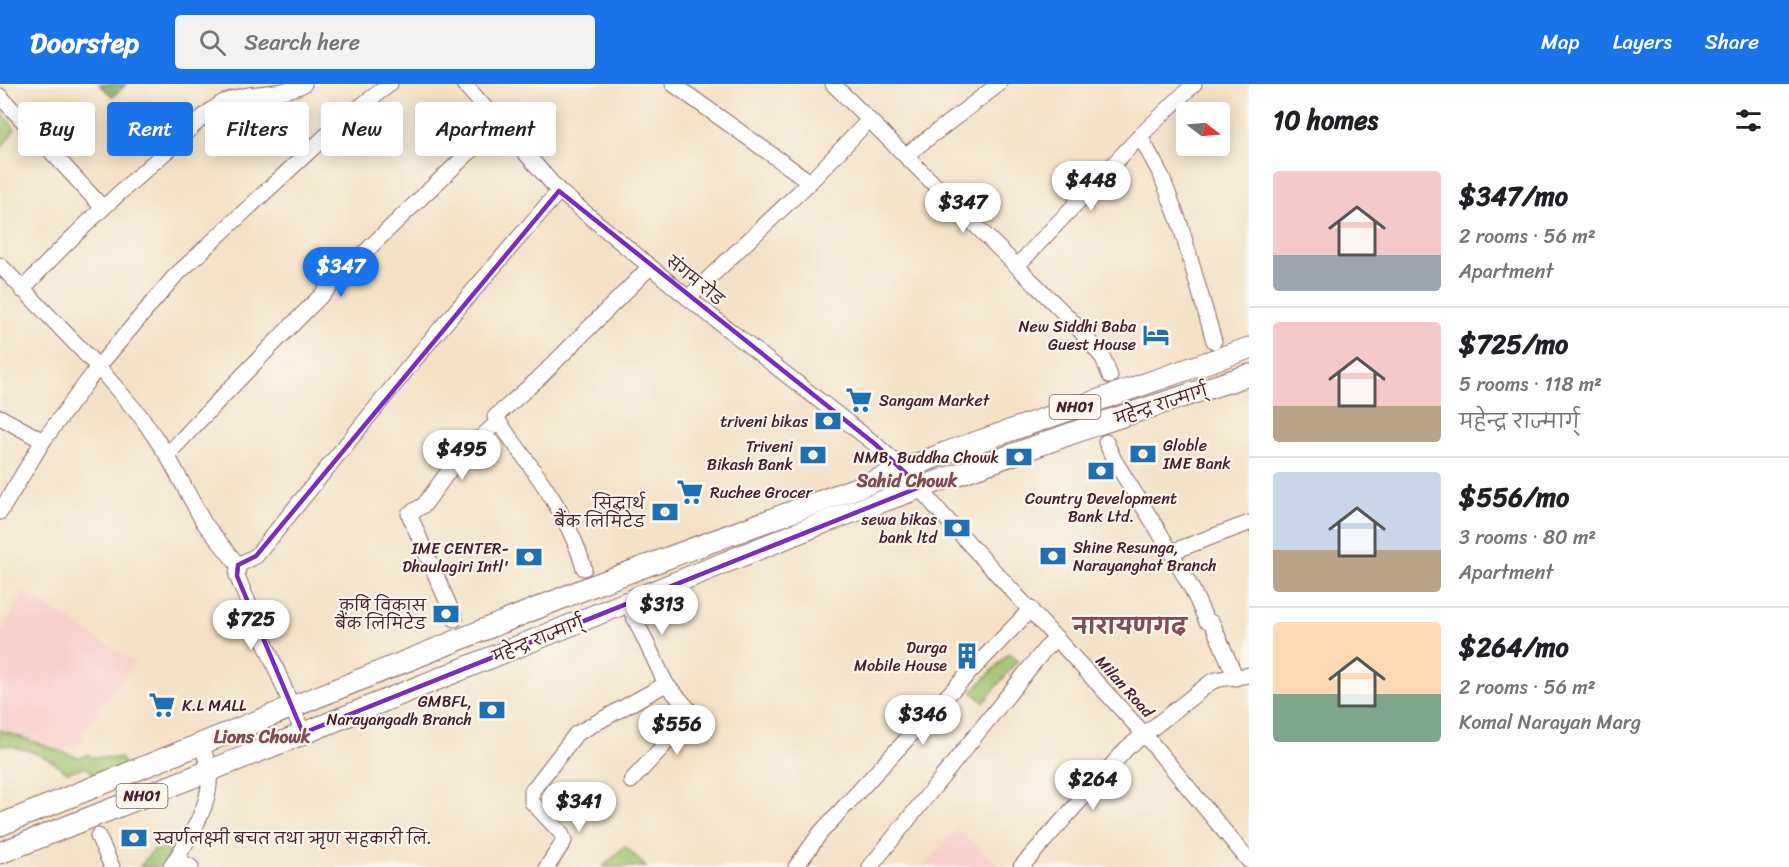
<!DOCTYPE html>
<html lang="en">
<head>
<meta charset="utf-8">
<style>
	:root { --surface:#fff; --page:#f2f2f2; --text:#202124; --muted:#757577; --line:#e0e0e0; --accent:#1a73e8 }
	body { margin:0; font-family:Sriracha,"Playpen Sans Deva",sans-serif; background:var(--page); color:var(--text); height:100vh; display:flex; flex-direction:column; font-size:22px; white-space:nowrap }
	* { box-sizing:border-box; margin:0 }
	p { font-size:20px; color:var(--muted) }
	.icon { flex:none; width:33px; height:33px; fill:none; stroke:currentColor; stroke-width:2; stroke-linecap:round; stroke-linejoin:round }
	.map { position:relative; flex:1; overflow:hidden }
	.panel { display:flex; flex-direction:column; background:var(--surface); width:540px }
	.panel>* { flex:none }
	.guide { position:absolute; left:18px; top:18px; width:570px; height:54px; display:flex; gap:12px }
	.needle { width:39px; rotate:106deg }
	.fabs { position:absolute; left:1176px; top:18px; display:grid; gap:12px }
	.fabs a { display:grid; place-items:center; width:54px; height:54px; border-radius:6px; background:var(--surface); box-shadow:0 3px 15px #0003; font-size:30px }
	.price { position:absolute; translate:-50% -51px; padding:0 14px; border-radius:21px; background:#fff; color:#222; font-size:20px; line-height:39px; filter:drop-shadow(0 2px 3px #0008) }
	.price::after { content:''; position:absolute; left:50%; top:36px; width:18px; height:14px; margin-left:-9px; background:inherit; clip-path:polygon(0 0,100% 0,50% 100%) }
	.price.active { background:var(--accent); color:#fff }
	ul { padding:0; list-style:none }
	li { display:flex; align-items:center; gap:18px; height:150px; padding:0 24px }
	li+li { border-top:2px solid var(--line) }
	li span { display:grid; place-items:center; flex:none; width:168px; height:120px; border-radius:6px; color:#555 }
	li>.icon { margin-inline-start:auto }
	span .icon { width:72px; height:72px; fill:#fffc; stroke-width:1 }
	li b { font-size:26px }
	h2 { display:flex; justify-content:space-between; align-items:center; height:72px; padding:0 24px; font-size:26px }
	.pill { padding:0 21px; border-radius:6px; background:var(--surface); box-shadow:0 3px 15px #0003; font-size:21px; line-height:54px }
	.pill.active { background:var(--accent); color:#fff }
	header { display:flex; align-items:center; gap:36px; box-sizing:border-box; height:84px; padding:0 30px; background:var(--accent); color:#fff }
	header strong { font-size:28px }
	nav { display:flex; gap:33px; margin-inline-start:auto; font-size:21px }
	.search { width:420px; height:54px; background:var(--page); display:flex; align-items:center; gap:15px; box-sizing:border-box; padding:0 21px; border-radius:6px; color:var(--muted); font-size:22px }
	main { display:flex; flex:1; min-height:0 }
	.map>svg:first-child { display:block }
	.built { fill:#f7d0ca }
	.green { fill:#a0c46f; stroke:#75724d; stroke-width:1.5 }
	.forest { fill:#80aa62; stroke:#656446; stroke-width:1.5 }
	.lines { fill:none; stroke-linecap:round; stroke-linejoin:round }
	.minor-casing { stroke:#866362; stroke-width:17 }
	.highway-casing { stroke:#866362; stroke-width:23 }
	.minor { stroke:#fff; stroke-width:15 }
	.highway { stroke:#fff; stroke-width:21 }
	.marked { fill:none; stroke:#7b2cbf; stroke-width:4.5; stroke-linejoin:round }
	.labels { text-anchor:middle; stroke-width:4.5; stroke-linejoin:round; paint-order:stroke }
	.shield { fill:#fbf7ec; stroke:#7f6065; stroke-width:1.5 }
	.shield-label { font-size:15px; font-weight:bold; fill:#4a1f2b }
	.street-label { font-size:16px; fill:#4a1f2b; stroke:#fbf7ec }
	.poi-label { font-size:16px; fill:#4a1f2b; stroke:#fbf7ec; text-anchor:end }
	.neighbourhood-label { font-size:18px; font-weight:bold; fill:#814c53; stroke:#fbf7ec }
	.district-label { font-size:22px; font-weight:bold; fill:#814c53; stroke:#fbf7ec }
</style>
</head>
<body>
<header>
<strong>Doorstep</strong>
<div class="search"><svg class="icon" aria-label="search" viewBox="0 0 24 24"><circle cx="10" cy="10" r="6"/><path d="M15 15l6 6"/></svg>Search here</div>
<nav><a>Map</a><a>Layers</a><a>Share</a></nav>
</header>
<main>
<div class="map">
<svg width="1249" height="783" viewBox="0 0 1249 783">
	<rect width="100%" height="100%" fill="#fbf7ec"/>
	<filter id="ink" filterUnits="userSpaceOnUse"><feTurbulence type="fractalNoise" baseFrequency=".0167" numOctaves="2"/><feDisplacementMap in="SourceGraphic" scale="12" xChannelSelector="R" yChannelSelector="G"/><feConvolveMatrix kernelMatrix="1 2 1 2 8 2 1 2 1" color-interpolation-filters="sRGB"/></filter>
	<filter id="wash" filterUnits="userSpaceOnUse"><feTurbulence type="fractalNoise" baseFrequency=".008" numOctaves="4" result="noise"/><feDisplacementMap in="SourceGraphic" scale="24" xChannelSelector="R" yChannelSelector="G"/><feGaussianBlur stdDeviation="1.35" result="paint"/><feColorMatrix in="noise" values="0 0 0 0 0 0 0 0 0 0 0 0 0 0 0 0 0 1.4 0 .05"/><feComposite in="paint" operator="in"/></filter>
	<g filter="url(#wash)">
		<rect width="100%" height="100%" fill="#f4e1c7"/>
		<!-- built -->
		<g class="built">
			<polygon points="24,507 135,579 83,647 85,658 62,666 0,646 0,549"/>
			<polygon points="957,745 987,771 1000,783 924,783"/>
		</g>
		<!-- green -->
		<g class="green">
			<polygon points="0,26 15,45 0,66"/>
			<polygon points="1009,569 1018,576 984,618 972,608"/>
			<path d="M0,646L79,674L89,670L91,673L120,674L126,682L98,693L85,683L67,688C46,671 27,664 0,661Z"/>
			<polygon points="625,762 646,783 603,783"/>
			<polygon points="153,766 172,766 161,783 140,783"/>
		</g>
		<!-- forest -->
		<polygon class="forest" points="99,0 126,0 113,13"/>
	</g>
	<g filter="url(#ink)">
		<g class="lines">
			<!-- minor casing -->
			<g class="minor-casing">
				<g id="minor">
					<polyline points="464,0 559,107 688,214 875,360 903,385 941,429 1144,650 1249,777"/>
					<polyline points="673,0 810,98"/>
					<polyline points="833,0 1073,238 1103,274 1110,292"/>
					<polyline points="0,12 103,124"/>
					<polyline points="1140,52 1161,91 1180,140 1214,257"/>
					<polyline points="906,71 999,0"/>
					<polyline points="0,181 98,283 142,334 167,371 204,439 238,481 237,492 303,649"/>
					<polyline points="1018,181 1140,52 1194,0"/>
					<path d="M22,206C68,155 117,110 168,66C184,51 205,28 224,18C249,6 279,13 304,0"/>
					<polyline points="688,214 810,98 869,36"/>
					<polyline points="0,333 43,357"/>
					<polyline points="1106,358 1114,376 1158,446 1192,505 1206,536 1212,539 1236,594"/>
					<path d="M167,371C274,257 384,146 499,41"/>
					<polyline points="0,428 43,357 98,283 174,193 345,34 390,0"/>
					<polyline points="1171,468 1249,439"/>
					<polyline points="238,481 256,472 429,258 559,107"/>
					<path d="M584,484C568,427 529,380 495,333L538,295L650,183"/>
					<polyline points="627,518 666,600 693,630 631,697"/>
					<polyline points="455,535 409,430 424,421 459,373 499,337"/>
					<polyline points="98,752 112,783"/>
					<polyline points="176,775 191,783"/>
					<path d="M171,783C187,757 213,720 209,688C208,679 204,669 202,660"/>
					<polyline points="547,783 564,757 561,749 532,718 532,707 576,650 666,600"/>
					<polyline points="796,783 821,748 944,615 1031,525"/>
					<polyline points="870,783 1045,565 1057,554"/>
					<path d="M1021,783L1127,664L1211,598C1223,592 1236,594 1249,591"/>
				</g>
			</g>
			<!-- highway casing -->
			<g class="highway-casing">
				<g id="highway">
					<polyline points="0,741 592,502 867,400 945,369 1249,264"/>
					<polyline points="0,769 285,657 825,438 1098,340 1249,291"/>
				</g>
			</g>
			<!-- minor -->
			<use href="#minor" class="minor"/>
			<!-- highway -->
			<use href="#highway" class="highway"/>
		</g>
	</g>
	<!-- marked area -->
	<path class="marked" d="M559,107L875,360L920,403L303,649L237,492L238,481L256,472Z"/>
	<!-- icons -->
	<defs>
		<g id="hotel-bare" transform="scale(2.07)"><path d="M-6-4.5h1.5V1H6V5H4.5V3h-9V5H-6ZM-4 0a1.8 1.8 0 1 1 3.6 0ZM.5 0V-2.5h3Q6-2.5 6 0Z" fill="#1f6fb2" stroke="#fbf7ec" stroke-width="2.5" paint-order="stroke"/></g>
		<g id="supermarket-bare" transform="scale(2.07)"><path d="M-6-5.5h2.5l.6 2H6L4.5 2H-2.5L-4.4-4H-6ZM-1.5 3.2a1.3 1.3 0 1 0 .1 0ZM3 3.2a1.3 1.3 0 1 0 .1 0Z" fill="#1f6fb2" stroke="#fbf7ec" stroke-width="2.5" paint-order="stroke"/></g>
		<g id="bank-bare" transform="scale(2.07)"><path d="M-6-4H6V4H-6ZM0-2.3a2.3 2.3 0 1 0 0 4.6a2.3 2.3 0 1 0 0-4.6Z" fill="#1f6fb2" stroke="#fbf7ec" stroke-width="2.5" paint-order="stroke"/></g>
		<g id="building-bare" transform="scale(2.07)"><path d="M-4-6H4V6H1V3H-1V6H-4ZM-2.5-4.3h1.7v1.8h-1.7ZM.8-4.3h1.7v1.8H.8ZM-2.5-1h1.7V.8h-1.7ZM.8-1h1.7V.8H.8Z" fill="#1f6fb2" stroke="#fbf7ec" stroke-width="2.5" paint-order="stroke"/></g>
	</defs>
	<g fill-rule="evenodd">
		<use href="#hotel-bare" x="1156" y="251"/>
		<use href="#supermarket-bare" x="859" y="316"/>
		<use href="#bank-bare" x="828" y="337"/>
		<use href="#bank-bare" x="1143" y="370"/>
		<use href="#bank-bare" x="813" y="371"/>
		<use href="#bank-bare" x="1019" y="373"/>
		<use href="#bank-bare" x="1101" y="387"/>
		<use href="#supermarket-bare" x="690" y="408"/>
		<use href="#bank-bare" x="665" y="428"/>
		<use href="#bank-bare" x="957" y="444"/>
		<use href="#bank-bare" x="1053" y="472"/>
		<use href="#bank-bare" x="529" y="473"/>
		<use href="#bank-bare" x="446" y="530"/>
		<use href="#building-bare" x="967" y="572"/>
		<use href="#supermarket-bare" x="162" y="621"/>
		<use href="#bank-bare" x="492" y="626"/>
		<use href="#bank-bare" x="134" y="754"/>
	</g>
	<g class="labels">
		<!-- shield labels -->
		<g class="shield">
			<rect x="1049.5" y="311" width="51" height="24" rx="4.5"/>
			<rect x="116.5" y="700" width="51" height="24" rx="4.5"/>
		</g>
		<g class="shield-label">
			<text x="1075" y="328">NH01</text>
			<text x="142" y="717">NH01</text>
		</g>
		<!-- street labels -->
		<g class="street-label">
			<text transform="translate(695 196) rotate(39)" y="6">संगम रोड</text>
			<text transform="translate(1161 320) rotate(-18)" y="6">महेन्द्र राज्मार्ग्</text>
			<text transform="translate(538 555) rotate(-22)" y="6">महेन्द्र राज्मार्ग्</text>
			<text transform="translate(1125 602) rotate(48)" y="6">Milan Road</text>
		</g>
		<!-- poi labels -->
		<g class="poi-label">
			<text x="1136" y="248">New Siddhi Baba<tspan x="1136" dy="18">Guest House</tspan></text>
			<text x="879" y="322" text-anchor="start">Sangam Market</text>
			<text x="808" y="343">triveni bikas</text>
			<text x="1163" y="367" text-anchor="start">Globle<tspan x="1163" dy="18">IME Bank</tspan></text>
			<text x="793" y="368">Triveni<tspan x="793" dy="18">Bikash Bank</tspan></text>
			<text x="999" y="379">NMB, Buddha Chowk</text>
			<text x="710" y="414" text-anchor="start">Ruchee Grocer</text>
			<text x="1101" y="420" text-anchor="middle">Country Development<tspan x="1101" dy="18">Bank Ltd.</tspan></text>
			<text x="645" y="425">सिद्धार्थ<tspan x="645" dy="18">बैंक लिमिटेड</tspan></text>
			<text x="937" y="441">sewa bikas<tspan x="937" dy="18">bank ltd</tspan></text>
			<text x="1073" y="469" text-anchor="start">Shine Resunga,<tspan x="1073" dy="18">Narayanghat Branch</tspan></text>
			<text x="509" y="470">IME CENTER-<tspan x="509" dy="18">Dhaulagiri Intl'</tspan></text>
			<text x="426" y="527">कृषि विकास<tspan x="426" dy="18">बैंक लिमिटेड</tspan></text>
			<text x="947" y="569">Durga<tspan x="947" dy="18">Mobile House</tspan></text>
			<text x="472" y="623">GMBFL,<tspan x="472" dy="18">Narayangadh Branch</tspan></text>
			<text x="182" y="627" text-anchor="start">K.L MALL</text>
			<text x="154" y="760" text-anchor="start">स्वर्णलक्ष्मी बचत तथा ऋण सहकारी लि.</text>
		</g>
		<!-- neighbourhood labels -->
		<g class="neighbourhood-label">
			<text x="907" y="403">Sahid Chowk</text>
			<text x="262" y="659">Lions Chowk</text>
		</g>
		<!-- district labels -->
		<g class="district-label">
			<text x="1130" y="550">नारायणगढ</text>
		</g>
	</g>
</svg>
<div class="fabs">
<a><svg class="needle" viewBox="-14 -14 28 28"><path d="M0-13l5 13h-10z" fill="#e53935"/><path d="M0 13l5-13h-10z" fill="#757577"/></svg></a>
</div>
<b class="price" style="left:1091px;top:128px">$448</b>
<b class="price" style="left:963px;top:150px">$347</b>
<b class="price active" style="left:341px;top:214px">$347</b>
<b class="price" style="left:462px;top:397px">$495</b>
<b class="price" style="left:662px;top:552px">$313</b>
<b class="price" style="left:251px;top:567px">$725</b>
<b class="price" style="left:923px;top:662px">$346</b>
<b class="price" style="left:677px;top:672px">$556</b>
<b class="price" style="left:1093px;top:727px">$264</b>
<b class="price" style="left:579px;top:749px">$341</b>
<div class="guide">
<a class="pill">Buy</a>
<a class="pill active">Rent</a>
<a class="pill">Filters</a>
<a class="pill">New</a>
<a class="pill">Apartment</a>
</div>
</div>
<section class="panel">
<h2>10 homes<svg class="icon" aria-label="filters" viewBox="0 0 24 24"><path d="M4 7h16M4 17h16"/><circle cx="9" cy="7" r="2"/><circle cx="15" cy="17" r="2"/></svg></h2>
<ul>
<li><span style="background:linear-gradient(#f6c9c9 70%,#9aa5b1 0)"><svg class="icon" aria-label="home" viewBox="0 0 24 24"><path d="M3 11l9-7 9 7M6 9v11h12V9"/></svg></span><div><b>$347/mo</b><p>2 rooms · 56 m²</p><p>Apartment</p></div></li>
<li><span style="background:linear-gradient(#f6c9c9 70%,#b9a48a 0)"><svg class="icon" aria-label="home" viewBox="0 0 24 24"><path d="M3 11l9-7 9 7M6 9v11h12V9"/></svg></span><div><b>$725/mo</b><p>5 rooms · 118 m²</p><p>महेन्द्र राज्मार्ग्</p></div></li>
<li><span style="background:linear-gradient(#c9d6e8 65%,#b9a48a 0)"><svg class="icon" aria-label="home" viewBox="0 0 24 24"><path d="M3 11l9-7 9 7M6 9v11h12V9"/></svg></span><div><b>$556/mo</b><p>3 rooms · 80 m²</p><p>Apartment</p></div></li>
<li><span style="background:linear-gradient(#ffd9b3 60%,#7fa58c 0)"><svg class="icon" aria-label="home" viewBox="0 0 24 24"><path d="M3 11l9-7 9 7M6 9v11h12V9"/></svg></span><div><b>$264/mo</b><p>2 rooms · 56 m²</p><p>Komal Narayan Marg</p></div></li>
</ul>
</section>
</main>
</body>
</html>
